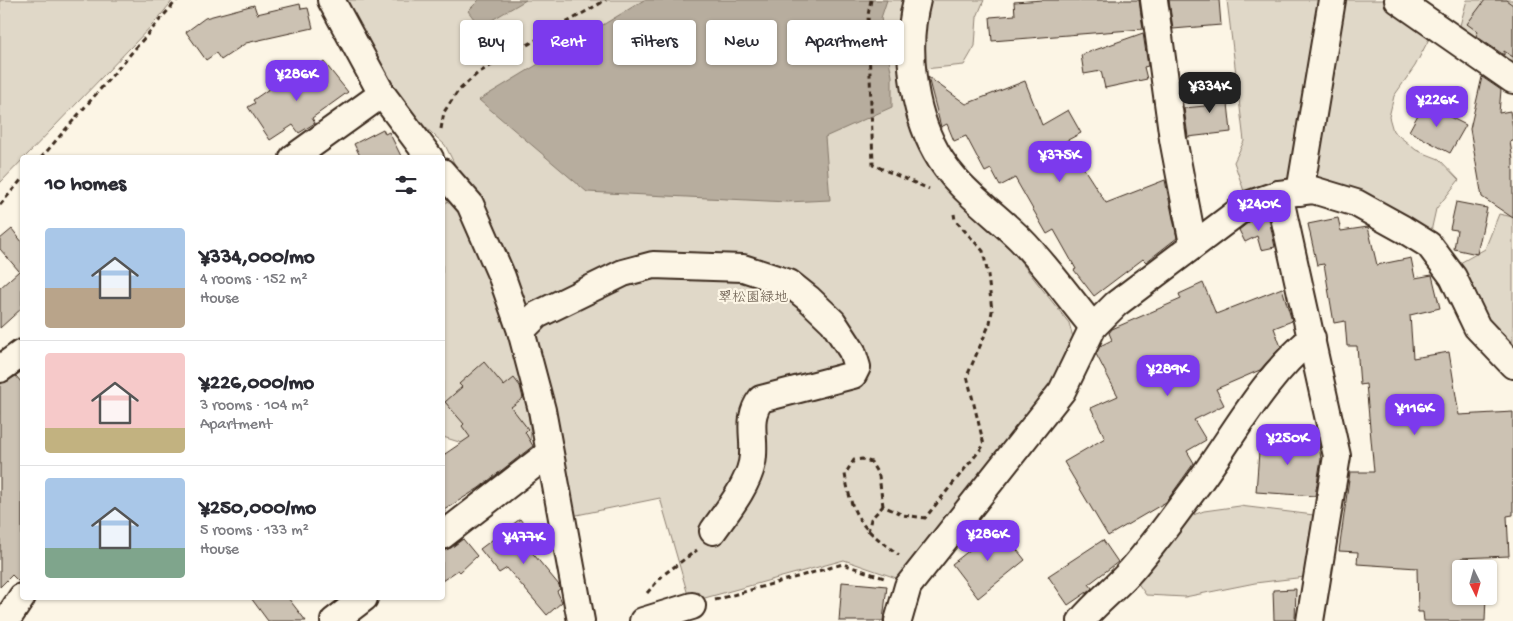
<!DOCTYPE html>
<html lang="en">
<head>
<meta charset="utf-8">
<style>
	:root { --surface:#fff; --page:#f7f7f7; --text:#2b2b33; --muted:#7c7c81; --line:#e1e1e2; --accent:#7c3aed }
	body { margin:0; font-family:"Gochi Hand","Klee One",sans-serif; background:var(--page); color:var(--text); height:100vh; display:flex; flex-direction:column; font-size:19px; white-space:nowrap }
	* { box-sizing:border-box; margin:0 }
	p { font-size:16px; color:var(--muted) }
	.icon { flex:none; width:28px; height:28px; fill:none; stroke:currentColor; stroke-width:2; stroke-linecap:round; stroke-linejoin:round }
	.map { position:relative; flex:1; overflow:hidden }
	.side { position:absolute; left:20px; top:155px; width:425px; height:445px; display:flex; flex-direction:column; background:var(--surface); border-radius:5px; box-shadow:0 1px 4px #0004 }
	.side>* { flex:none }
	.top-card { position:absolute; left:460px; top:20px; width:475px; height:45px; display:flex; gap:10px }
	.needle { width:32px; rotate:175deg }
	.controls { position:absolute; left:1452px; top:560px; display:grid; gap:10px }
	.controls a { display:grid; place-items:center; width:45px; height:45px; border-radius:5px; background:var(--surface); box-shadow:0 1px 4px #0004; font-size:25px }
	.price { position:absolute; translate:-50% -42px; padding:0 11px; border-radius:10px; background:var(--accent); color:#fff; font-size:16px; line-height:32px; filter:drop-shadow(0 1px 2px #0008) }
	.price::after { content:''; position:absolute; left:50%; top:30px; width:15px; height:11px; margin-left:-8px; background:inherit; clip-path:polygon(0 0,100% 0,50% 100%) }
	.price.active { background:#222; color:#fff }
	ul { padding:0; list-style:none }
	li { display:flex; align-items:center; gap:15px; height:125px; padding:0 25px }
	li+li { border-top:1px solid var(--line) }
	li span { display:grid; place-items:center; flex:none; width:140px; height:100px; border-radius:5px; color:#555 }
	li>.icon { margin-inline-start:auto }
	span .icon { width:60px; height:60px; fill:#fffc; stroke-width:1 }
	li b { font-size:21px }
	h2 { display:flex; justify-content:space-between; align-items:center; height:60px; padding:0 25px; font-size:21px }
	.pill { padding:0 18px; border-radius:5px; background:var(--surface); box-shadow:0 1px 4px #0004; font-size:18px; line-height:45px }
	.pill.active { background:var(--accent); color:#fff }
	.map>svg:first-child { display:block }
	.green { fill:#e0d8c8; stroke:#8e8173 }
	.water { fill:#b7ad9e; stroke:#85796b }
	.building { fill:#ccc2b3; stroke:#3b2a1e }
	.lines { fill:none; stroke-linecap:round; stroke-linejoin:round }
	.minor-casing { stroke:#3b2a1e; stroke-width:30 }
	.path { stroke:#3b2a1e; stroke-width:3; stroke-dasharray:5 4; stroke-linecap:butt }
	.minor { stroke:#fcf5e5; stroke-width:26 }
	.labels { text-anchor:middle; stroke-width:4.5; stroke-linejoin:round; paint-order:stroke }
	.park-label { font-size:14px; fill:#645648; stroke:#fcf5e5 }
</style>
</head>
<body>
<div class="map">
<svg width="1513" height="621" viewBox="0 0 1513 621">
	<rect width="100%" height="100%" fill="#fcf5e5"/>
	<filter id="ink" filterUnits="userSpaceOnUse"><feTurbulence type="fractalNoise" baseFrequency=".02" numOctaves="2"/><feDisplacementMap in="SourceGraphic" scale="10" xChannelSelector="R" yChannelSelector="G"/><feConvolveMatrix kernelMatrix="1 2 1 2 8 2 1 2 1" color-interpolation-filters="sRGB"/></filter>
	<g filter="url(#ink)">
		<!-- green -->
		<g class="green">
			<polygon points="0,0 173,0 157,20 0,183"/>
			<polygon points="345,0 907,0 916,129 1069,323 1076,348 1054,385 902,580 844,560 690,602 660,498 572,516 487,213 456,167 445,145 403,107"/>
			<polygon points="926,0 984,0 977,17 975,46 964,65 924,69 922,22"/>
			<polygon points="1227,0 1329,0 1297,183 1246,197 1234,162 1244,141"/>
			<polygon points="1337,0 1386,0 1432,33 1415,66 1394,96 1389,117 1393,131 1416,150 1439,159 1459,180 1436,209 1430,236 1314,184"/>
			<polygon points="1467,0 1513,0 1513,70 1459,29"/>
			<path d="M450,199C487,241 521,369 530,426C531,436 530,446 530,456L509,474L497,475L480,464L459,442L443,437L442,206Z"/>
			<path d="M1499,214L1513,217V351C1492,328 1466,294 1460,263L1485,249Z"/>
			<polygon points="1240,506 1314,515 1305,577 1255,583 1185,597 1146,595 1135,579 1182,519 1204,511"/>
		</g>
		<!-- water -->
		<g class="water">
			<polygon points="479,0 526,0 480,27 468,11"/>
			<polygon points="644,0 887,0 881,18 892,76 892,107 825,137 830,200 787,202 587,192 479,100"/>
		</g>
		<!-- building -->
		<g class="building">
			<polygon points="1043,0 1139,0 1143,29 992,41 990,17 1015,15 1014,2"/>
			<polygon points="1169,0 1219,0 1221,25 1173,29"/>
			<polygon points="1485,0 1506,0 1513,5 1513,57 1504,51 1504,55 1476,36 1478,32 1467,24"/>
			<polygon points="300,4 301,9 308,8 313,28 246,43 221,60 216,53 206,60 186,32 205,18 254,5 257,14"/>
			<polygon points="1143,33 1148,66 1144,67 1147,79 1105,88 1101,71 1084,74 1081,55"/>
			<polygon points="324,62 348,92 312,118 315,123 299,133 293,125 270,140 248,107 255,103 253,100 285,78 291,86"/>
			<polygon points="928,77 966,104 1025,81 1042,125 1068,110 1081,133 1066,141 1106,203 1165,180 1177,238 1146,262 1143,259 1094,296 1074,270 1076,269 1054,230 1047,234 1015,178 1000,186 991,169 985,172 966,136 954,141 947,124 941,127"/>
			<polygon points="1482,77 1501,90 1499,113 1510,111 1513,128 1513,141 1510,142 1513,160 1513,218 1482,197 1470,129"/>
			<polygon points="1226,84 1231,132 1188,137 1184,108 1205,106 1203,87"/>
			<polygon points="1424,104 1466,125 1450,153 1409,131"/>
			<polygon points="383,129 385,134 389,132 402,158 361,158 354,144"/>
			<polygon points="1456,202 1487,208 1477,254 1454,249 1457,230 1450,229"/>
			<polygon points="1268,214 1275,247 1261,250 1257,236 1245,242 1239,230 1254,218"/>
			<polygon points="1338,218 1341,231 1368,227 1377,265 1411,258 1415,278 1432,275 1440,308 1410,315 1413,358 1449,352 1459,415 1513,412 1513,515 1507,516 1509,556 1461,558 1461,596 1486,596 1485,621 1424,621 1423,612 1418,612 1417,568 1357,564 1358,552 1339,551 1350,472 1374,472 1366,384 1360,385 1357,346 1347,346 1345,321 1334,323 1324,264 1317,265 1308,224"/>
			<polygon points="12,229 22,242 22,308 0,328 0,288 19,271 0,249 0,239"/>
			<polygon points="1203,283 1216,314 1282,288 1292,321 1274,328 1281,347 1260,370 1216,389 1224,405 1194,420 1206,440 1187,451 1194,463 1166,502 1108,536 1064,462 1105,438 1091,408 1118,396 1096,354 1100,346 1112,340 1109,333 1112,329 1181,299 1179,294"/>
			<polygon points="484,362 504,386 514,378 520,386 523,398 511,407 528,429 525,432 533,446 479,488 444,510 446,514 442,517 442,456 470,437 462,426 464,424 445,402 462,387 459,384"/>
			<polygon points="16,376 22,383 22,582 20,583 12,575 0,587 0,384"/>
			<polygon points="1282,432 1306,434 1305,444 1319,445 1321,459 1315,496 1256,492 1260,438 1281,440"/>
			<polygon points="520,519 539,544 530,550 559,585 560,589 557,591 562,602 547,615 507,568 499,573 480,549"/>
			<polygon points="999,527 1025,560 978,598 952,564"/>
			<polygon points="463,539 477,556 460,572 458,570 442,581 442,551 451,548"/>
			<polygon points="1103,540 1118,562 1089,584 1092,588 1090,590 1068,605 1048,576"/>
			<polygon points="842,582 887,586 883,621 839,621"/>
			<polygon points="1296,589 1295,620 1274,620 1273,590"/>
			<polygon points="251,598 288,598 306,621 268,621"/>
		</g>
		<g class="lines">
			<!-- minor casing -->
			<g class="minor-casing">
				<g id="minor">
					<polyline points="331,0 382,94 430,158"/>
					<path d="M917,0C905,47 912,109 936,152C955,187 993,212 1020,239C1047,266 1069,298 1093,327"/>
					<polyline points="1154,0 1173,139 1193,244"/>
					<polyline points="1398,0 1513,80"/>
					<polyline points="293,158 382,94"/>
					<polyline points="442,172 470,204 502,277 521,331 542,410 581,621"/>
					<polyline points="1300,192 1332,0"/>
					<polyline points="1279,194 1337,456 1310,621"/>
					<path d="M521,331L537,315L623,273L653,265L743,268L789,283L809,299L833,322L852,351L857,367L853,375L761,399C745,420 757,439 752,463C747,487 727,511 713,531"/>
					<polyline points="0,369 22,353"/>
					<polyline points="442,536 549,453"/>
					<polyline points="6,621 22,597"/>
					<polyline points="334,621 364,598"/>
					<polyline points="643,621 692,606"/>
					<polyline points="898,621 908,586 1062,391 1093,327 1116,304 1247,205 1279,194 1313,190 1356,203 1403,229 1429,245 1453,277 1477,327 1513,365"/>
					<path d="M1081,621C1095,604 1112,591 1127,575C1151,549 1173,517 1195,488C1233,437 1262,379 1312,338"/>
				</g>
			</g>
			<!-- path -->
			<g class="path">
				<polyline points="871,0 868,15 873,165 929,189"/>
				<polyline points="441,129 444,112 458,91 478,73 606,0"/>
				<polyline points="41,158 177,0"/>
				<polyline points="0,205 22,179"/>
				<path d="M883,506L879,476L871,462L862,459L854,460L845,474C853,522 862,527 899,555"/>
				<polyline points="868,532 871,519 883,506 903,515 925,518 984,445 967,376 990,323 992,311 988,275 983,251 955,220 954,214"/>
				<polyline points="647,593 663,575 697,550"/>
				<polyline points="715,600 843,564 884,578"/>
			</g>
			<!-- minor -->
			<use href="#minor" class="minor"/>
		</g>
	</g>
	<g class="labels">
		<!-- park labels -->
		<g class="park-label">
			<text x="753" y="301">翠松園緑地</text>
		</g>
	</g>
</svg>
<div class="controls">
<a><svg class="needle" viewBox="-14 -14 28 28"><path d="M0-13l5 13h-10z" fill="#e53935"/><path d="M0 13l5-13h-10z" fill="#7c7c81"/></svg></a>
</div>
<b class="price" style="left:297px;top:102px">¥286K</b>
<b class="price active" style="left:1210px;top:114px">¥334K</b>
<b class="price" style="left:1437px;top:128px">¥226K</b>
<b class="price" style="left:1060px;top:183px">¥375K</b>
<b class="price" style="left:1259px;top:232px">¥240K</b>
<b class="price" style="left:1168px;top:397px">¥289K</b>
<b class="price" style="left:1415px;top:436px">¥116K</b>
<b class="price" style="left:1288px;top:466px">¥250K</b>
<b class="price" style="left:988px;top:562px">¥286K</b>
<b class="price" style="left:524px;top:565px">¥477K</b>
<div class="top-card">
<a class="pill">Buy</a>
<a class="pill active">Rent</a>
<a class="pill">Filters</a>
<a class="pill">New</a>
<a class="pill">Apartment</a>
</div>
<section class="side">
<h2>10 homes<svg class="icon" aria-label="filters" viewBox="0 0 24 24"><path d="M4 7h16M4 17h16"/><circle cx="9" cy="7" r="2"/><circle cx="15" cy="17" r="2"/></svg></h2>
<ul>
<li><span style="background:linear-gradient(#a9c7e8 60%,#b9a48a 0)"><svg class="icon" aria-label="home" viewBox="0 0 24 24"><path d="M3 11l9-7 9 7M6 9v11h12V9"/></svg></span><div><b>¥334,000/mo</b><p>4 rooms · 152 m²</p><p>House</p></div></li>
<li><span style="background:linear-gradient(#f6c9c9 75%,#c2b280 0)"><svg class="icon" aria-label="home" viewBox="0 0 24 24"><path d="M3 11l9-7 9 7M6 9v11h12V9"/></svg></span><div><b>¥226,000/mo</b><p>3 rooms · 104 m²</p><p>Apartment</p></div></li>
<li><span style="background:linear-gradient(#a9c7e8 70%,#7fa58c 0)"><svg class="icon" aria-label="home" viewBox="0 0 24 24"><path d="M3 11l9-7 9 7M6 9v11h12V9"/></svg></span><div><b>¥250,000/mo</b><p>5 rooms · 133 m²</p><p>House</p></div></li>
</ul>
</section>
</div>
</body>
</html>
